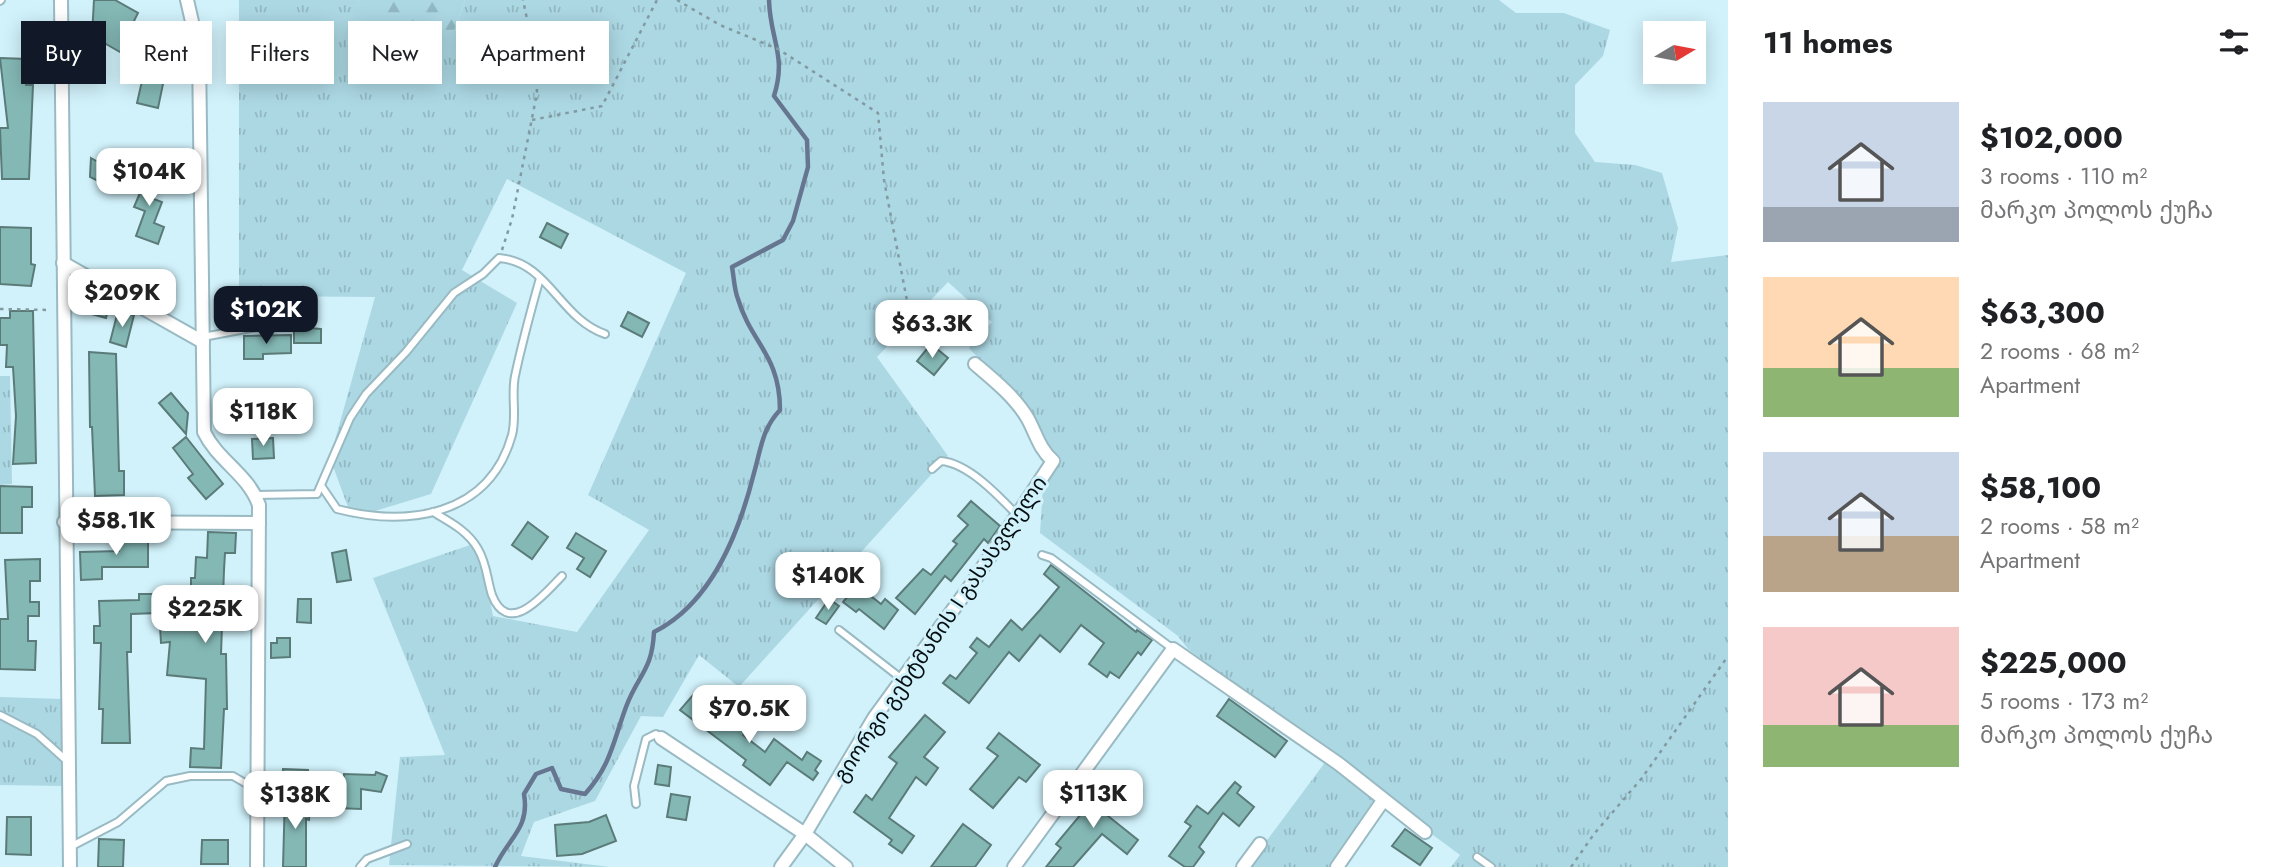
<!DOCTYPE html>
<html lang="en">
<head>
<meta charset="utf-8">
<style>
	:root { --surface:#fff; --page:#f6f6f6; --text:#202124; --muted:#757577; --accent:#111827 }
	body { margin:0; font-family:Jost,"Noto Sans Georgian",sans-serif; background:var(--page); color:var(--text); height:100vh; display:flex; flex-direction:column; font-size:26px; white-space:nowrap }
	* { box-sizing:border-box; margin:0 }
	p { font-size:23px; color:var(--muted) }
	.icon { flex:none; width:38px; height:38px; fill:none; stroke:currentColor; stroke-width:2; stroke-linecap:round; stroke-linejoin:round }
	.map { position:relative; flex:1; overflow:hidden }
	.details { display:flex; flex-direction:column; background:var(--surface); width:560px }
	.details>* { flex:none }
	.banner { position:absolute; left:21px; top:21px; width:665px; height:63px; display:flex; gap:14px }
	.needle { width:46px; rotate:80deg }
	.buttons { position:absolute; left:1643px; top:21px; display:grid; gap:14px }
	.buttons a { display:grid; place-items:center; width:63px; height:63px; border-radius:0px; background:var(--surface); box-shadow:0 4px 18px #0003; font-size:35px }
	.price { position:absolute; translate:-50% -60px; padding:0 16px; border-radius:14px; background:#fff; color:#222; font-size:23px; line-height:46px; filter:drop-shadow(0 2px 4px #0008) }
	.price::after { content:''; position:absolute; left:50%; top:42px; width:21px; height:16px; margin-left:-10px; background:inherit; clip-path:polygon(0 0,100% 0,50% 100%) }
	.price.on { background:var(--accent); color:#fff }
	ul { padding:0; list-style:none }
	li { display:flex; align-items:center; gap:21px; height:175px; padding:0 35px }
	li span { display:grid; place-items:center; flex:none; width:196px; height:140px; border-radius:0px; color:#555 }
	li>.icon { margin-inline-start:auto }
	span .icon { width:84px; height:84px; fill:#fffc; stroke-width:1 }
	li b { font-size:30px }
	h2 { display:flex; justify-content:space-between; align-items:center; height:84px; padding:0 35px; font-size:30px }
	.chip { padding:0 24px; border-radius:0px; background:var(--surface); box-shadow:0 4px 18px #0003; font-size:24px; line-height:63px }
	.chip.on { background:var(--accent); color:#fff }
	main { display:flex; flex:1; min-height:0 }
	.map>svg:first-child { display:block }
	.grass { fill:url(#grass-tufts) }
	.forest { fill:url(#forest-firs) }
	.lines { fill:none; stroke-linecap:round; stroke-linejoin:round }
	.stream { stroke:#677690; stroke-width:4.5 }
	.building { fill:#84b8b5; stroke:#5b7b79; stroke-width:2 }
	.service-casing { stroke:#9abac3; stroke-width:10 }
	.minor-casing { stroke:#9abac3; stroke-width:16 }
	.path { stroke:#829aa1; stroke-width:2.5; stroke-dasharray:3.5 5; stroke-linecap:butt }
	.service { stroke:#fff; stroke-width:6 }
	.minor { stroke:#fff; stroke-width:12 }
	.labels { text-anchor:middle; stroke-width:6; stroke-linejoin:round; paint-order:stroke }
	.street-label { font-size:21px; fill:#040e11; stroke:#d1f2fb }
</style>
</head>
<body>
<main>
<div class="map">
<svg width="1728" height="867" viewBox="0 0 1728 867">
	<defs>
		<pattern id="grass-tufts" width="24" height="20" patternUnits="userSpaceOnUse" patternTransform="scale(1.75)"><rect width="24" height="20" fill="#acd8e4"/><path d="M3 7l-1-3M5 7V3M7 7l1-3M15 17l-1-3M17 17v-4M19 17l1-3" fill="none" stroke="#92b8c3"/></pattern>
		<pattern id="forest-firs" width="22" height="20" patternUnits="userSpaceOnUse" patternTransform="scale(1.75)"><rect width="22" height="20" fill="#acd8e4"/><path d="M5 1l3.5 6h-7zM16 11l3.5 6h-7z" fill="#92b8c3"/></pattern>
	</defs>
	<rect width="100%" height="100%" fill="#d1f2fb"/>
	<!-- grass -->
	<g class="grass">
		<polygon points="239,0 358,0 375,13 454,31 465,0 1499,0 1516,13 1564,13 1610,30 1603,56 1575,85 1575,133 1595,162 1635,165 1662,173 1678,228 1671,262 1728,255 1728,867 1451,867 1460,855 1378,794 1329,867 1247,867 1329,757 1188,649 1178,636 1040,533 1046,439 1024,408 969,348 992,322 948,282 877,357 948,456 739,687 699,655 663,717 641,716 595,801 534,822 521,856 610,867 389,865 400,757 445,755 373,578 479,542 493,616 577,632 649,530 588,495 686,273 507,179 462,270 517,303 431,494 352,518 330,458 375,297 239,296"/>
		<polygon points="0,376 10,376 12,484 0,485"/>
		<polygon points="0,697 62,699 62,786 0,785"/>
	</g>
	<!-- forest -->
	<polygon class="forest" points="358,0 465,0 454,31 417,52"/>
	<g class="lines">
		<!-- stream -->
		<path class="stream" d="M495,867C508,838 530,829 524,794L536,774L552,768L561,789L585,794C611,765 613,742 626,707C638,674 652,672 654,632C712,603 739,533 754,473C761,449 762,429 780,410C780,355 751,343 738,299C734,289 734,277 732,267L783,240L793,221L808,167L807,140L774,96C787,55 770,40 769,0"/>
	</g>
	<!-- building -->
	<g class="building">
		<polygon points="94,0 115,0 138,13 132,25 160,24 163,84 158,108 137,103 142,81 149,82 145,25 127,56 92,36"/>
		<polygon points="0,58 27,59 26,85 33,85 29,179 2,179 0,128 8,128"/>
		<polygon points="91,158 120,175 116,190 90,177"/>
		<polygon points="141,170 159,177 151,198 162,202 154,223 164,227 158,244 136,236 145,211 134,207 143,186 136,183"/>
		<polygon points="547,223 568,234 561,248 540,237"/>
		<polygon points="0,227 31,228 31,264 35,265 31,286 0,284"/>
		<polygon points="146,271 168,279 160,299 138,290"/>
		<polygon points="91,297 110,301 106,318 88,313"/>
		<polygon points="10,311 33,311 36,463 13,464 16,416 13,367 6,367 7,345 0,345 0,318 10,318"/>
		<polygon points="118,311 134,315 126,347 110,342"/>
		<polygon points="628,312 649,323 642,337 621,326"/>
		<polygon points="956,313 975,325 968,337 949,324"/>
		<polygon points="309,328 321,329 321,343 294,343 294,329"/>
		<polygon points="291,335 291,353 263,354 263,359 244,359 244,336"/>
		<polygon points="931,344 948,358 934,375 917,361"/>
		<polygon points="89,352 116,354 119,471 124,471 124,495 95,496 92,427 90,427"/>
		<polygon points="171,393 188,413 186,434 159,403"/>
		<polygon points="186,437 223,484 206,499 188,478 193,474 173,448"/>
		<polygon points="273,438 274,458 253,459 252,439"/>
		<polygon points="0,486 32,487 32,507 22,507 22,533 0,533"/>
		<polygon points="971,501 1000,526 988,543 984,539 951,581 945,576 915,614 896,598 923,569 931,575 957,544 953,541 968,525 958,516"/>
		<polygon points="528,522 548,537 532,559 512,545"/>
		<polygon points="208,532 236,533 235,553 225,553 224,570 221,654 226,654 227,709 224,709 221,768 190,767 191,748 204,749 206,679 167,675 170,642 161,643 160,626 191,623 191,578 195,578 196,557 207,558"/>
		<polygon points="576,533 606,551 590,577 577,569 584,558 567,548"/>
		<polygon points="119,536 148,536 148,567 102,567 102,579 81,580 80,552 119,551"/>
		<polygon points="346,550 351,580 337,582 332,553"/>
		<polygon points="40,559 40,581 30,581 30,602 39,602 39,616 28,616 28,641 36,641 35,670 0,669 0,619 8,619 5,560"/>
		<polygon points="1051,565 1136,632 1137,630 1152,640 1141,655 1138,652 1119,678 1110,672 1107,677 1089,664 1104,643 1081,625 1060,652 1040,635 1019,661 1009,652 969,703 943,683 950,675 956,679 977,653 970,647 977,638 989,647 1011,620 1022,630 1040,610 1059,587 1044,574"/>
		<polygon points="857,585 881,604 885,599 898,610 884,629 859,609 856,612 843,602"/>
		<polygon points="139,594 157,594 157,613 131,614 131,652 127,652 130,743 102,743 103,709 99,709 101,643 94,643 94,626 100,626 99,601 139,600"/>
		<polygon points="298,599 311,599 311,623 297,622"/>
		<polygon points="829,599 839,606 826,624 816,618"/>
		<polygon points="277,638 290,638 290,657 271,658 271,643 277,643"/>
		<polygon points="693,695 745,732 743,735 765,752 774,739 802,760 807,752 821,761 815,770 818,773 813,780 787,762 770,785 743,765 746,760 680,710"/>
		<polygon points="1229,699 1287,741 1275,757 1217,716"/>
		<polygon points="925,715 945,732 924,757 938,768 926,785 916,777 889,818 914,836 902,853 889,844 892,840 854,812 866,795 872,800 897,763 889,757"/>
		<polygon points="999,733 1040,765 1026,782 1019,777 993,808 970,789 998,756 987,748"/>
		<polygon points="658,765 671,767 669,786 655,784"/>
		<polygon points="283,769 308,770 308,784 282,783"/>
		<polygon points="376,772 387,776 381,792 361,789 361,809 337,808 337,795 343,796 344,774 375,775"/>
		<polygon points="1235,782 1241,787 1237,793 1254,807 1239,826 1223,813 1199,847 1204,852 1193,867 1185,867 1169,856 1191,826 1185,822 1197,806 1208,814"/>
		<polygon points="1107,783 1124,798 1108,816 1138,840 1127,854 1102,834 1073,867 1046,867 1061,848 1056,844"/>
		<polygon points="671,794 690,797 686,820 667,817"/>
		<polygon points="285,795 307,795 307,803 310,803 309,820 306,819 306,867 283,867"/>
		<polygon points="606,815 616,841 582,854 557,856 555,825 589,822"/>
		<polygon points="7,817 31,817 31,855 6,854"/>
		<polygon points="963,824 991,845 975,867 931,867"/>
		<polygon points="1405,829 1432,848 1420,865 1392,846"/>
		<polygon points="99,839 124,840 123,867 98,867"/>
		<polygon points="202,840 228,840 228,864 201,864"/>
	</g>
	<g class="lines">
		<!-- service casing -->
		<g class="service-casing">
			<g id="service">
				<polyline points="0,1 1,0"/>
				<polyline points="203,337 267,325 307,323"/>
				<path d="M932,469L941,461C968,463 999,496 1017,515"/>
				<path d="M322,487L337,509C407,527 489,517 512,435C517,416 511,395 515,376C522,343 531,310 540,278"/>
				<path d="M255,495L317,494L350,418L366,394L406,352L454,293L483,274L499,258C549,262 559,318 605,334"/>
				<path d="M433,512C450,522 468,531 478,549C487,564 487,580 492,595C509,639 546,592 562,576"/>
				<polyline points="1042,555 1051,558 1173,649"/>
				<polyline points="839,630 902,679"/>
				<polyline points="0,715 37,734 67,761"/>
				<polyline points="636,804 634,786 646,739 656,734 661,738"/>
				<polyline points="70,847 118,822 166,781 190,776 233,776 257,790 333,789"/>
				<polyline points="1477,857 1491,867"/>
				<polyline points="360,867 367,859 407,844"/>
			</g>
		</g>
		<!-- minor casing -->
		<g class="minor-casing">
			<g id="minor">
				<polyline points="61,0 70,867"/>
				<path d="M187,0L199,52L204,432C218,461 248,474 259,505L257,867"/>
				<polyline points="63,263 203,342"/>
				<polyline points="64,522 259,523"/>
				<polyline points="661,738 805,834 846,867"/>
				<path d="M781,867L805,834L874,718L971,585L1053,461C1039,448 1037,436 1028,419C1016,398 994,380 975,364"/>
				<polyline points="1014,867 1173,649 1339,764 1425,832"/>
				<polyline points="1243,867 1260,844"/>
				<polyline points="1337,867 1382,802"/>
			</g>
		</g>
		<!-- path -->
		<g class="path">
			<polyline points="677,0 720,25 778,49 878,113 884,180 908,306"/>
			<polyline points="532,120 602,106 657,0"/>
			<polyline points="502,250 512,219 537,93 536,62 523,0"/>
			<polyline points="0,309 50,310"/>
			<polyline points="1571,867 1594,834 1642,778 1728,656"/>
		</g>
		<!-- service -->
		<use href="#service" class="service"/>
		<!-- minor -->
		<use href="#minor" class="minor"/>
	</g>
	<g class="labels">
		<!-- street labels -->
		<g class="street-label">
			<text transform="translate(940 629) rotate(-56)" y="7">გიორგი გეხტმანის I გასასვლელი</text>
		</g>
	</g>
</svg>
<div class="buttons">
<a><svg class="needle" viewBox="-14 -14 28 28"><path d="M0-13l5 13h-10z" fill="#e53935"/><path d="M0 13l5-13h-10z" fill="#757577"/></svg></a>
</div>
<b class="price" style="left:149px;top:208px">$104K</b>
<b class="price" style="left:122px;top:329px">$209K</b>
<b class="price on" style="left:266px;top:346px">$102K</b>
<b class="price" style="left:932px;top:360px">$63.3K</b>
<b class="price" style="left:263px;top:448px">$118K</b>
<b class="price" style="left:116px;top:557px">$58.1K</b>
<b class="price" style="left:828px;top:612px">$140K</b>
<b class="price" style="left:205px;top:645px">$225K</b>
<b class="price" style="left:749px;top:745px">$70.5K</b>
<b class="price" style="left:1093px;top:830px">$113K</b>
<b class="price" style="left:295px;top:831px">$138K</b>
<div class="banner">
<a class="chip on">Buy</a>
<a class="chip">Rent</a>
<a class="chip">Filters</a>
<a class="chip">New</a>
<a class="chip">Apartment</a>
</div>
</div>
<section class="details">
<h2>11 homes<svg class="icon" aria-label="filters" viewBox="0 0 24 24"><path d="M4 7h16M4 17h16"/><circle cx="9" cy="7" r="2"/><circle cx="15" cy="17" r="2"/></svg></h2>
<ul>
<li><span style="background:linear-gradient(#c9d6e8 75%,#9aa5b1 0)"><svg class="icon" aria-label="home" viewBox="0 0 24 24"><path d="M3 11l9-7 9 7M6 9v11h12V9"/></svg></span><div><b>$102,000</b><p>3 rooms · 110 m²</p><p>მარკო პოლოს ქუჩა</p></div></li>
<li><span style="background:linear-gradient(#ffd9b3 65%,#8fb573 0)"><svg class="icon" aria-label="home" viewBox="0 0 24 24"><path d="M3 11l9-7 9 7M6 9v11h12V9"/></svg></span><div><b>$63,300</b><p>2 rooms · 68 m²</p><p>Apartment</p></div></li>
<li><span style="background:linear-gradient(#c9d6e8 60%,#b9a48a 0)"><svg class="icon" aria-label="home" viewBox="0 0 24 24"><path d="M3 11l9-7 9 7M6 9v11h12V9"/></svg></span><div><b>$58,100</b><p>2 rooms · 58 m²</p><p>Apartment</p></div></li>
<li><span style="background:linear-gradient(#f6c9c9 70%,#8fb573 0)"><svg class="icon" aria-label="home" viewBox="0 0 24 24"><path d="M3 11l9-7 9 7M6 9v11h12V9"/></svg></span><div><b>$225,000</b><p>5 rooms · 173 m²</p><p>მარკო პოლოს ქუჩა</p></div></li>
</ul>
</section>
</main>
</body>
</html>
